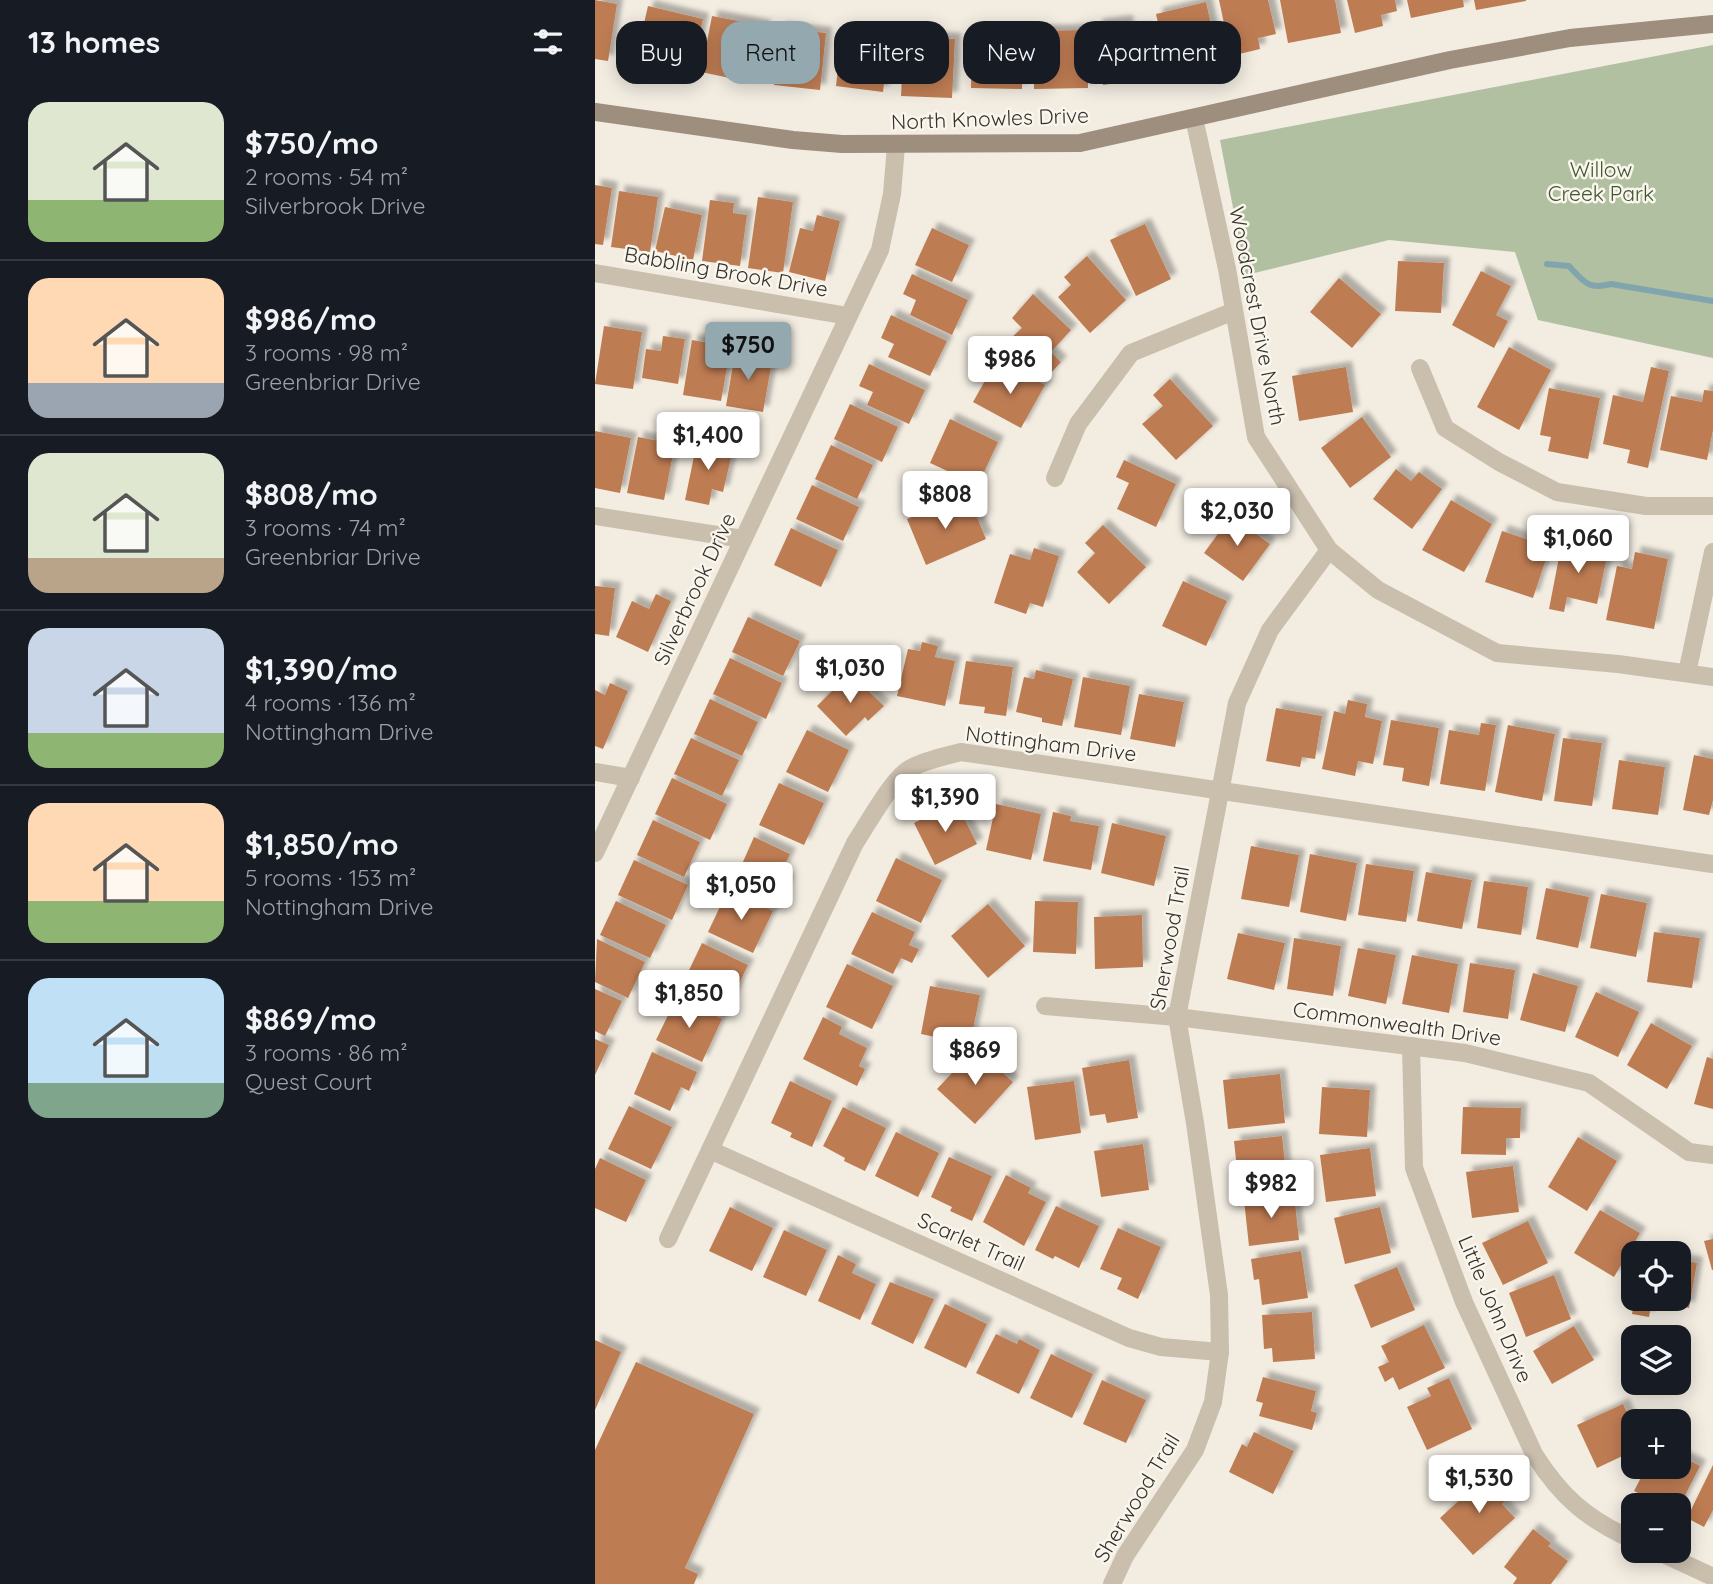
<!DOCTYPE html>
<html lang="en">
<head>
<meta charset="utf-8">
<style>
	:root { --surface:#171b24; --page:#20242c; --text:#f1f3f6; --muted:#9ea1a6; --line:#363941; --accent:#94a8af }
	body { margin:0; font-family:Quicksand,sans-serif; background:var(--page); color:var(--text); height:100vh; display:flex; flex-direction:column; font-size:26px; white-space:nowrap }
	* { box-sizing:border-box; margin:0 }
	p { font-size:23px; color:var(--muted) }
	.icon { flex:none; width:38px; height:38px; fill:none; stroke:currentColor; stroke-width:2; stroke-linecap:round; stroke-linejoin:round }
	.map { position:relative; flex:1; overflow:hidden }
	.sheet { display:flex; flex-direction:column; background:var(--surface); width:595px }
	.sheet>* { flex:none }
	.guide { position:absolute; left:21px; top:21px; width:665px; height:63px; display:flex; gap:14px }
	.fabs { position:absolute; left:1026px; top:1241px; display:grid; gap:14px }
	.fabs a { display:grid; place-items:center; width:70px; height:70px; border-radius:14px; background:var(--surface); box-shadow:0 4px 18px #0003; font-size:35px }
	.price { position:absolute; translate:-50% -60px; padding:0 16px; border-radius:7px; background:#fff; color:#222; font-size:23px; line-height:46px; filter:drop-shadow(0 2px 4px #0008) }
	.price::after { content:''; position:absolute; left:50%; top:42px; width:21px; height:16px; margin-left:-10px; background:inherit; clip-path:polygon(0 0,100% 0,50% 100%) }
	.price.on { background:var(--accent); color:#111 }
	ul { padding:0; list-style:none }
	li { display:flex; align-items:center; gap:21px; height:175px; padding:0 28px }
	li+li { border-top:2px solid var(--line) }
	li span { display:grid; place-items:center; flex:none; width:196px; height:140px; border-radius:21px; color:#555 }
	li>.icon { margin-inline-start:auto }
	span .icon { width:84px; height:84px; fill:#fffc; stroke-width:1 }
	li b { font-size:30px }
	h2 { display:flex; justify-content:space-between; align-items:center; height:84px; padding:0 28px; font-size:30px }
	.pill { padding:0 24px; border-radius:21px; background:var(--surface); box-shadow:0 4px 18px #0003; font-size:24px; line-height:63px }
	.pill.on { background:var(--accent); color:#111 }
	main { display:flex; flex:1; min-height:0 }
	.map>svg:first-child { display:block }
	.green { fill:#b1c0a1 }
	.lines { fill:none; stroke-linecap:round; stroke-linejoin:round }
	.stream { stroke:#81a5ad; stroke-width:6 }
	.building { fill:#be7c52; filter:url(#shadow) }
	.street { stroke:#cabead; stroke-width:18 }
	.secondary { stroke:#9d8e7e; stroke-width:18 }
	.labels { text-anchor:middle; stroke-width:5; stroke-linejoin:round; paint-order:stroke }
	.street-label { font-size:21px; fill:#38312b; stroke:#f9f6ed }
	.park-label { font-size:21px; fill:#425530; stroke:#f9f6ed }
</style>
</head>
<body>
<main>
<section class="sheet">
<h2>13 homes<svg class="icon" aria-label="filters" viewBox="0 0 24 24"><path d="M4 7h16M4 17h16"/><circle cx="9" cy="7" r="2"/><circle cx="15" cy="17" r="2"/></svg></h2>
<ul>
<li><span style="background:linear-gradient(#dfe7d0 70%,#8fb573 0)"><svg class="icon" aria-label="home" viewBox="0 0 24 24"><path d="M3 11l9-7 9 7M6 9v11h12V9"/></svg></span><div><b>$750/mo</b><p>2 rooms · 54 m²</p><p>Silverbrook Drive</p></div></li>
<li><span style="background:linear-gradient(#ffd9b3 75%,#9aa5b1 0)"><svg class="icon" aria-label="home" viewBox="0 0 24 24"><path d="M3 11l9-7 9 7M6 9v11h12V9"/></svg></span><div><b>$986/mo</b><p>3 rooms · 98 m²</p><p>Greenbriar Drive</p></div></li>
<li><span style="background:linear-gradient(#dfe7d0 75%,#b9a48a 0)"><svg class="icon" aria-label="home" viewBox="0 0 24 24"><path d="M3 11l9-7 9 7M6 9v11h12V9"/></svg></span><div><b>$808/mo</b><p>3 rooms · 74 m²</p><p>Greenbriar Drive</p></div></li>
<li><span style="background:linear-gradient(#c9d6e8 75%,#8fb573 0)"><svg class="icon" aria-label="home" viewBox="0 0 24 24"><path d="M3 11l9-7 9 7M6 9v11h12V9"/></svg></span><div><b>$1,390/mo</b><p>4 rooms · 136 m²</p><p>Nottingham Drive</p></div></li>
<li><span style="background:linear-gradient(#ffd9b3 70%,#8fb573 0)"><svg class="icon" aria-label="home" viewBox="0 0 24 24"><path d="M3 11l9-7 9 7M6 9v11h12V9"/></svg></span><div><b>$1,850/mo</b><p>5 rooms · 153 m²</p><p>Nottingham Drive</p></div></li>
<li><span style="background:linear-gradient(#bfe0f5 75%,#7fa58c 0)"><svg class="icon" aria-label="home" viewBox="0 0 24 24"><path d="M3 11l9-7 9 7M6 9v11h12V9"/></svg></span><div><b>$869/mo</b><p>3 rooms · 86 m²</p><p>Quest Court</p></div></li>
</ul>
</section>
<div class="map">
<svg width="1118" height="1584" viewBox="0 0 1118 1584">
	<defs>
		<filter id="shadow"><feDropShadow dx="6" dy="-6" stdDeviation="2" flood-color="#0004"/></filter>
	</defs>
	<rect width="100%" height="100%" fill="#f2ece1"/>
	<!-- green -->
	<polygon class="green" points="1118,45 1118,358 943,320 920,252 794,240 651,275 625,140"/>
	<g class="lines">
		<!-- stream -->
		<path class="stream" d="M952,264L974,266C989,282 993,290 1016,284L1118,301"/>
	</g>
	<!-- building -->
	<g class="building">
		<polygon points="0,0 22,4 13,61 0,59"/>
		<polygon points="624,0 673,0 681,34 663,38 665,49 636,56"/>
		<polygon points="685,0 740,0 746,33 693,43"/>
		<polygon points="752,0 800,0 802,11 786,15 788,26 760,33"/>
		<polygon points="812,0 868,0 869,7 816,18"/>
		<polygon points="879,0 931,0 931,1 881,10"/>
		<polygon points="611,2 624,60 574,71 561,14"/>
		<polygon points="53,6 108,19 94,80 39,67"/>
		<polygon points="117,16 170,26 159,83 106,72"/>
		<polygon points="532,21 533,30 550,28 557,78 508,85 501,25"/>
		<polygon points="185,28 231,33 225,90 179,85"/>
		<polygon points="493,30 493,88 439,89 438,31"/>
		<polygon points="247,34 295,39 288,92 241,86"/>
		<polygon points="377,36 428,37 427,89 376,88"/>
		<polygon points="309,37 360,39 357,98 306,96"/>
		<polygon points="0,185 17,188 8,245 0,244"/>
		<polygon points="24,191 63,197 55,252 16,247"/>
		<polygon points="163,197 198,202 188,273 153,268"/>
		<polygon points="115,200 139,203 138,213 152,215 145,266 107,261"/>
		<polygon points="70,207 107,215 98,260 60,251"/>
		<polygon points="222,215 245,221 230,281 194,272 205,228 218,231"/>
		<polygon points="550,224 576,279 541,296 515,240"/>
		<polygon points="337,228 374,245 357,282 320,265"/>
		<polygon points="492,256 531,300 495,333 463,297 476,285 469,277"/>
		<polygon points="803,261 849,263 846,313 800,311"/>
		<polygon points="886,271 916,286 901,315 913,321 899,348 857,325"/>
		<polygon points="317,274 373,300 357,335 315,315 321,300 308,294"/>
		<polygon points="744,278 786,314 757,348 715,312"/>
		<polygon points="438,294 476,330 456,352 466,362 453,376 415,339 427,328 417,318"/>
		<polygon points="296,315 352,341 335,376 293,357 299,344 286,338"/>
		<polygon points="9,326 47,332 38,389 0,384"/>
		<polygon points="68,336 90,339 83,384 47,378 51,349 66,351"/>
		<polygon points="97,340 120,344 118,360 133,362 126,401 88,395"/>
		<polygon points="141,347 163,350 160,364 176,367 168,412 131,406"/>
		<polygon points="914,347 956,370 924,430 882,407"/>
		<polygon points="274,364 330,390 314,424 272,405 278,392 264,386"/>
		<polygon points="416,366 450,385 426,428 378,402 395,372 409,379"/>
		<polygon points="751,367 758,412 704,421 697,376"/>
		<polygon points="1056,367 1074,371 1053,468 1032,463 1035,450 1008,444 1018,395 1048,402"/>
		<polygon points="575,379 618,426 581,460 547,424 568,406 558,395"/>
		<polygon points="954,388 1005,398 993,459 953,451 956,437 945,435"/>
		<polygon points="1109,390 1118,391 1118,430 1112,460 1065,450 1076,396 1107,402"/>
		<polygon points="255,404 303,427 287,462 239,439"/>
		<polygon points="767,417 796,457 755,488 726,448"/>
		<polygon points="355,419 403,442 383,485 335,463"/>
		<polygon points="0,431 36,438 25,493 0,488"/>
		<polygon points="43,437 80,444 69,500 32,493"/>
		<polygon points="102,442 138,449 128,492 117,489 114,505 90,500"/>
		<polygon points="236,445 278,465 262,499 220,479"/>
		<polygon points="529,460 581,484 561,527 522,509 534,483 521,477"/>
		<polygon points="801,469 816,481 824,472 847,489 817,529 778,499"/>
		<polygon points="217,485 264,507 248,541 201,519"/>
		<polygon points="358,499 365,516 379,510 391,539 331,565 312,519"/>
		<polygon points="856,500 897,524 869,572 827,550"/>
		<polygon points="636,516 675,544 648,581 609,553"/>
		<polygon points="508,525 551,567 514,604 482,572 500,553 490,543"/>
		<polygon points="196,528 243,550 226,587 179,565"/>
		<polygon points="907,531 955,547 938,598 890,582"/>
		<polygon points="967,542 1013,552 1002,604 972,597 969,612 954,609"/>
		<polygon points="439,548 464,556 448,607 435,603 431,614 399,603 415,554 435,560"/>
		<polygon points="1040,552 1073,559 1059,629 1011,620 1022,566 1037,569"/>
		<polygon points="588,581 632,601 611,646 567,626"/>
		<polygon points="0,586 20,588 14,636 0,634"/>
		<polygon points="61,594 76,601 53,652 21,637 37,601 54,609"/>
		<polygon points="153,617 205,641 188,676 137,652"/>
		<polygon points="327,642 343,646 340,657 360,661 350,706 302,696 313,649 325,651"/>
		<polygon points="135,658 187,683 171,719 118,694"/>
		<polygon points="371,661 418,667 411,716 389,713 390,707 364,704"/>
		<polygon points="441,670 478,679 467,726 447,722 447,718 421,712 429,677 439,679"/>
		<polygon points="255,673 289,706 273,721 270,717 251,736 222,706"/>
		<polygon points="488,677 535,686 526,735 479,727"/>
		<polygon points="15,683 33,691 8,749 0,746 0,690 10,695"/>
		<polygon points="544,694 589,702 580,747 535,739"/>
		<polygon points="115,699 163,722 147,756 99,734"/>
		<polygon points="753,700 772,704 770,717 787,721 778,764 763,761 760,776 727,769 739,711 750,714"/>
		<polygon points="681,708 727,716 720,759 707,757 705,767 671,761"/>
		<polygon points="796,720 844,728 834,786 807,781 809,768 788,765"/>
		<polygon points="886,723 901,725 890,791 845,784 854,730 884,735"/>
		<polygon points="913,725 960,734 947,801 900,792"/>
		<polygon points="212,730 254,750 233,792 191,772"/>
		<polygon points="96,738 144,760 127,796 79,774"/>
		<polygon points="968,738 1007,743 997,806 959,801"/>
		<polygon points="1099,755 1118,759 1118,800 1114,815 1088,810"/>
		<polygon points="1024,760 1070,767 1063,815 1017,809"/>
		<polygon points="77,778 132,804 115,840 60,814"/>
		<polygon points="184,783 229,803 209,845 164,825"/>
		<polygon points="361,802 382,844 340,865 319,823"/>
		<polygon points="401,804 446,814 436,860 391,850"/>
		<polygon points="458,812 476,816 475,821 504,826 496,870 448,861"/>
		<polygon points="58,820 105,842 89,877 42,855"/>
		<polygon points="517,823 571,836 559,886 506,873"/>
		<polygon points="159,837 195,854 184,877 193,881 184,900 140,880"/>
		<polygon points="656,846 704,855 694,907 646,899"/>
		<polygon points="715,854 762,863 751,921 705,912"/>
		<polygon points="301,858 347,880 326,923 281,901"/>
		<polygon points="39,860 93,885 77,920 23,895"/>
		<polygon points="771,864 819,871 811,922 763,915"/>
		<polygon points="831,872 877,880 867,929 822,921"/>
		<polygon points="889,881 933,887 926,935 882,928"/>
		<polygon points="951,888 994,897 983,948 941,939"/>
		<polygon points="133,890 178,911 158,953 113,932"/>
		<polygon points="1006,894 1052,903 1041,957 995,948"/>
		<polygon points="21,901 71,925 55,958 5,935"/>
		<polygon points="440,901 483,902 481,954 438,952"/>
		<polygon points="393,904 430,946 393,978 356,936"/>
		<polygon points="277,912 320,932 314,945 324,949 317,963 306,958 298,974 256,954"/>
		<polygon points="547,915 548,967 500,969 499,917"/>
		<polygon points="1059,932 1105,938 1097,988 1052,982"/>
		<polygon points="643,933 690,943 679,990 632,979"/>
		<polygon points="699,938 746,946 738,996 692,989"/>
		<polygon points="2,939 50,962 33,998 0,982"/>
		<polygon points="107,943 153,965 132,1008 87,985"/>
		<polygon points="763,948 801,955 791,1004 753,996"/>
		<polygon points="817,955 863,964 854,1013 807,1004"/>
		<polygon points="875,963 920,970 913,1019 868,1012"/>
		<polygon points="252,964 298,986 277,1029 231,1007"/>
		<polygon points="938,973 983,986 970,1032 925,1020"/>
		<polygon points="335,986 385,995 375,1044 326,1034"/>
		<polygon points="0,989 27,1001 10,1036 0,1031"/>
		<polygon points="1001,992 1044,1012 1023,1057 980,1037"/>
		<polygon points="82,997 127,1019 107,1062 61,1040"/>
		<polygon points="228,1017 247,1027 244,1034 272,1048 264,1066 270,1069 262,1086 208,1059"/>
		<polygon points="1056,1023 1097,1046 1072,1089 1032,1065"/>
		<polygon points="0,1039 14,1045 0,1075"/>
		<polygon points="378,1051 392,1064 395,1061 418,1082 380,1124 342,1089"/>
		<polygon points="57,1052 102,1072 94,1091 86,1087 75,1111 39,1094"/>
		<polygon points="1112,1057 1118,1059 1118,1109 1099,1104"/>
		<polygon points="534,1060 543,1118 512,1123 510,1114 495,1116 487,1068"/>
		<polygon points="685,1074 690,1123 633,1129 628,1080"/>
		<polygon points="195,1081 237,1101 217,1147 195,1137 197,1133 176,1123"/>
		<polygon points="479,1081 486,1133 440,1140 432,1087"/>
		<polygon points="727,1087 775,1090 772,1137 724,1134"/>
		<polygon points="34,1106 77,1127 56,1169 13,1149"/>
		<polygon points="248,1107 291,1128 270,1171 249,1161 250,1158 228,1146"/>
		<polygon points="868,1107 926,1108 925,1138 911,1138 911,1155 866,1154"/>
		<polygon points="301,1132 344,1153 323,1197 280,1176"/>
		<polygon points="687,1136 692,1183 644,1188 639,1141"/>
		<polygon points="983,1137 1022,1161 992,1211 953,1187"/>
		<polygon points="548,1144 554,1190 506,1197 499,1151"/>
		<polygon points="775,1148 781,1196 731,1202 725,1155"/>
		<polygon points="354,1157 397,1176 377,1221 355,1211 357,1207 336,1197"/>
		<polygon points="5,1158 51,1180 31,1222 0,1208 0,1169"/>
		<polygon points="918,1166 924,1212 877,1218 871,1172"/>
		<polygon points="411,1175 436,1188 433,1193 451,1202 429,1246 388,1222"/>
		<polygon points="699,1194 704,1240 654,1246 649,1200"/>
		<polygon points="461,1206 504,1226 484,1268 460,1256 458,1259 440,1250"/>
		<polygon points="135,1207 178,1228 157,1271 114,1251"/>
		<polygon points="785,1207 796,1253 750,1264 739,1218"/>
		<polygon points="1005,1210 1045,1233 1019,1277 979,1253"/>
		<polygon points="933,1221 953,1263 908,1285 887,1243"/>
		<polygon points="523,1228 566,1247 543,1299 522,1289 527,1278 505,1269"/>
		<polygon points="189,1230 232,1250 211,1296 168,1277"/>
		<polygon points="1118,1239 1118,1270 1117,1270 1109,1241"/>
		<polygon points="706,1251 713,1298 667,1305 664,1279 659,1280 656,1259"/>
		<polygon points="243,1255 261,1264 257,1273 281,1284 265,1320 223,1301"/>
		<polygon points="1083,1259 1102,1263 1094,1308 1057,1301 1054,1317 1037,1314 1040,1298 1083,1298"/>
		<polygon points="802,1267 820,1310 776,1328 759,1285"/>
		<polygon points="959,1275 976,1319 931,1337 914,1293"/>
		<polygon points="295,1282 339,1299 318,1344 276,1324"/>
		<polygon points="350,1304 392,1324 371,1368 329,1348"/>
		<polygon points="717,1312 720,1359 678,1362 677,1348 669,1349 667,1315"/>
		<polygon points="829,1325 850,1368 804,1390 798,1377 790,1382 783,1367 794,1362 786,1346"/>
		<polygon points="979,1326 999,1360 957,1384 938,1351"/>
		<polygon points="401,1334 422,1344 424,1339 445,1350 424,1394 381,1373"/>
		<polygon points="0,1340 26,1352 0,1410"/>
		<polygon points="456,1354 498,1374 477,1418 435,1398"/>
		<polygon points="41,1362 159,1414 90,1568 103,1574 99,1584 0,1584 0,1450"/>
		<polygon points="668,1377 721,1391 716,1411 722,1413 717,1430 664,1416 668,1403 661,1401"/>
		<polygon points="854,1378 877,1429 832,1450 812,1407 836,1396 832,1388"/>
		<polygon points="507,1380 551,1400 531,1443 488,1424"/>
		<polygon points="1028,1404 1038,1426 1038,1451 1002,1468 982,1425"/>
		<polygon points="659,1432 699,1451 678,1494 634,1472 647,1444 652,1447"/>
		<polygon points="1084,1455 1105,1466 1083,1509 1083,1505 1066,1505 1039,1491 1052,1466 1083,1466"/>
		<polygon points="1118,1465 1118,1510 1109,1527 1092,1518"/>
		<polygon points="892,1475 913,1498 907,1504 920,1518 878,1555 845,1518"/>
		<polygon points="938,1529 956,1543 953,1546 973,1561 956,1584 918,1584 922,1578 909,1567"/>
	</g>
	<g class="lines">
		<!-- street -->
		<g class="street">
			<polyline points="599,118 632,269 661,437 734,550 783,590 902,653 1023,664 1118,677"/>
			<polyline points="0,273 253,316"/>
			<polyline points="825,368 850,428 904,462 962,492 1051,506 1118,506"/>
			<polyline points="460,478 483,424 536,353 639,311"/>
			<polyline points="0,516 148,539"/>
			<polyline points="1092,673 1118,552"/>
			<polyline points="0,772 36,778"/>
			<polyline points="0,853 285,250 297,194 301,146"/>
			<polyline points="450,1006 582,1017 870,1053 994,1083 1094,1152 1118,1155"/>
			<path d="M816,1046L819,1168L869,1302L939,1454C966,1497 992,1519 1038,1540"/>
			<polyline points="115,1150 534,1338 566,1347 625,1352"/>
			<path d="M73,1239L260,843C272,825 294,785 310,772C322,762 351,756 366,752L1117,864"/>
			<polyline points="1060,1550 1118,1577"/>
			<polyline points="517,1584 530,1556 600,1450 618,1402 625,1352 624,1295 600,1123 582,1017 642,703 675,630 734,550"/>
		</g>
		<!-- secondary -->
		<polyline class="secondary" points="0,112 198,140 247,144 485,143 855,60 975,38 1118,24"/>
	</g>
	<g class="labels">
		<!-- street labels -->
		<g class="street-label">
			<text transform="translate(395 119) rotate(-2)" y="7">North Knowles Drive</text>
			<text transform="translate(131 272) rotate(10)" y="7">Babbling Brook Drive</text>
			<text transform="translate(662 316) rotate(79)" y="7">Woodcrest Drive North</text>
			<text transform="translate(100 589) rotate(-65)" y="7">Silverbrook Drive</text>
			<text transform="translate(456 744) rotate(7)" y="7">Nottingham Drive</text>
			<text transform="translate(575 938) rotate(-80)" y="7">Sherwood Trail</text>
			<text transform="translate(802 1024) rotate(8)" y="7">Commonwealth Drive</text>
			<text transform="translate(376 1242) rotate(24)" y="7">Scarlet Trail</text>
			<text transform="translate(900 1309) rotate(67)" y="7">Little John Drive</text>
			<text transform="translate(542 1498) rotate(-59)" y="7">Sherwood Trail</text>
		</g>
		<!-- park labels -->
		<g class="park-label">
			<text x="1006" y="177">Willow<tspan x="1006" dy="24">Creek Park</tspan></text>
		</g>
	</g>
</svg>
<div class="fabs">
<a><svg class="icon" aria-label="locate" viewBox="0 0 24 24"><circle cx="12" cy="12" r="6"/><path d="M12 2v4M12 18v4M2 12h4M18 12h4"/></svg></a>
<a><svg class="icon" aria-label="layers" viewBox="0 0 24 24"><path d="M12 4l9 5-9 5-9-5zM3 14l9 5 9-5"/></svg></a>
<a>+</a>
<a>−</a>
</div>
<b class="price on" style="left:153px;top:382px">$750</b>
<b class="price" style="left:415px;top:396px">$986</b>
<b class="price" style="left:113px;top:472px">$1,400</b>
<b class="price" style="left:350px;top:531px">$808</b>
<b class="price" style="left:642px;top:548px">$2,030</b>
<b class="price" style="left:983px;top:575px">$1,060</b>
<b class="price" style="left:255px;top:705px">$1,030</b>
<b class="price" style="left:350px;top:834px">$1,390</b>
<b class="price" style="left:146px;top:922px">$1,050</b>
<b class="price" style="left:94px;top:1030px">$1,850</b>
<b class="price" style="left:380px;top:1087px">$869</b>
<b class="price" style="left:676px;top:1220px">$982</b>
<b class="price" style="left:884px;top:1515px">$1,530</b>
<div class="guide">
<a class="pill">Buy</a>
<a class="pill on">Rent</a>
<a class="pill">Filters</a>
<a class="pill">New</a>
<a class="pill">Apartment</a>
</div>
</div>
</main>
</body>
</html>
